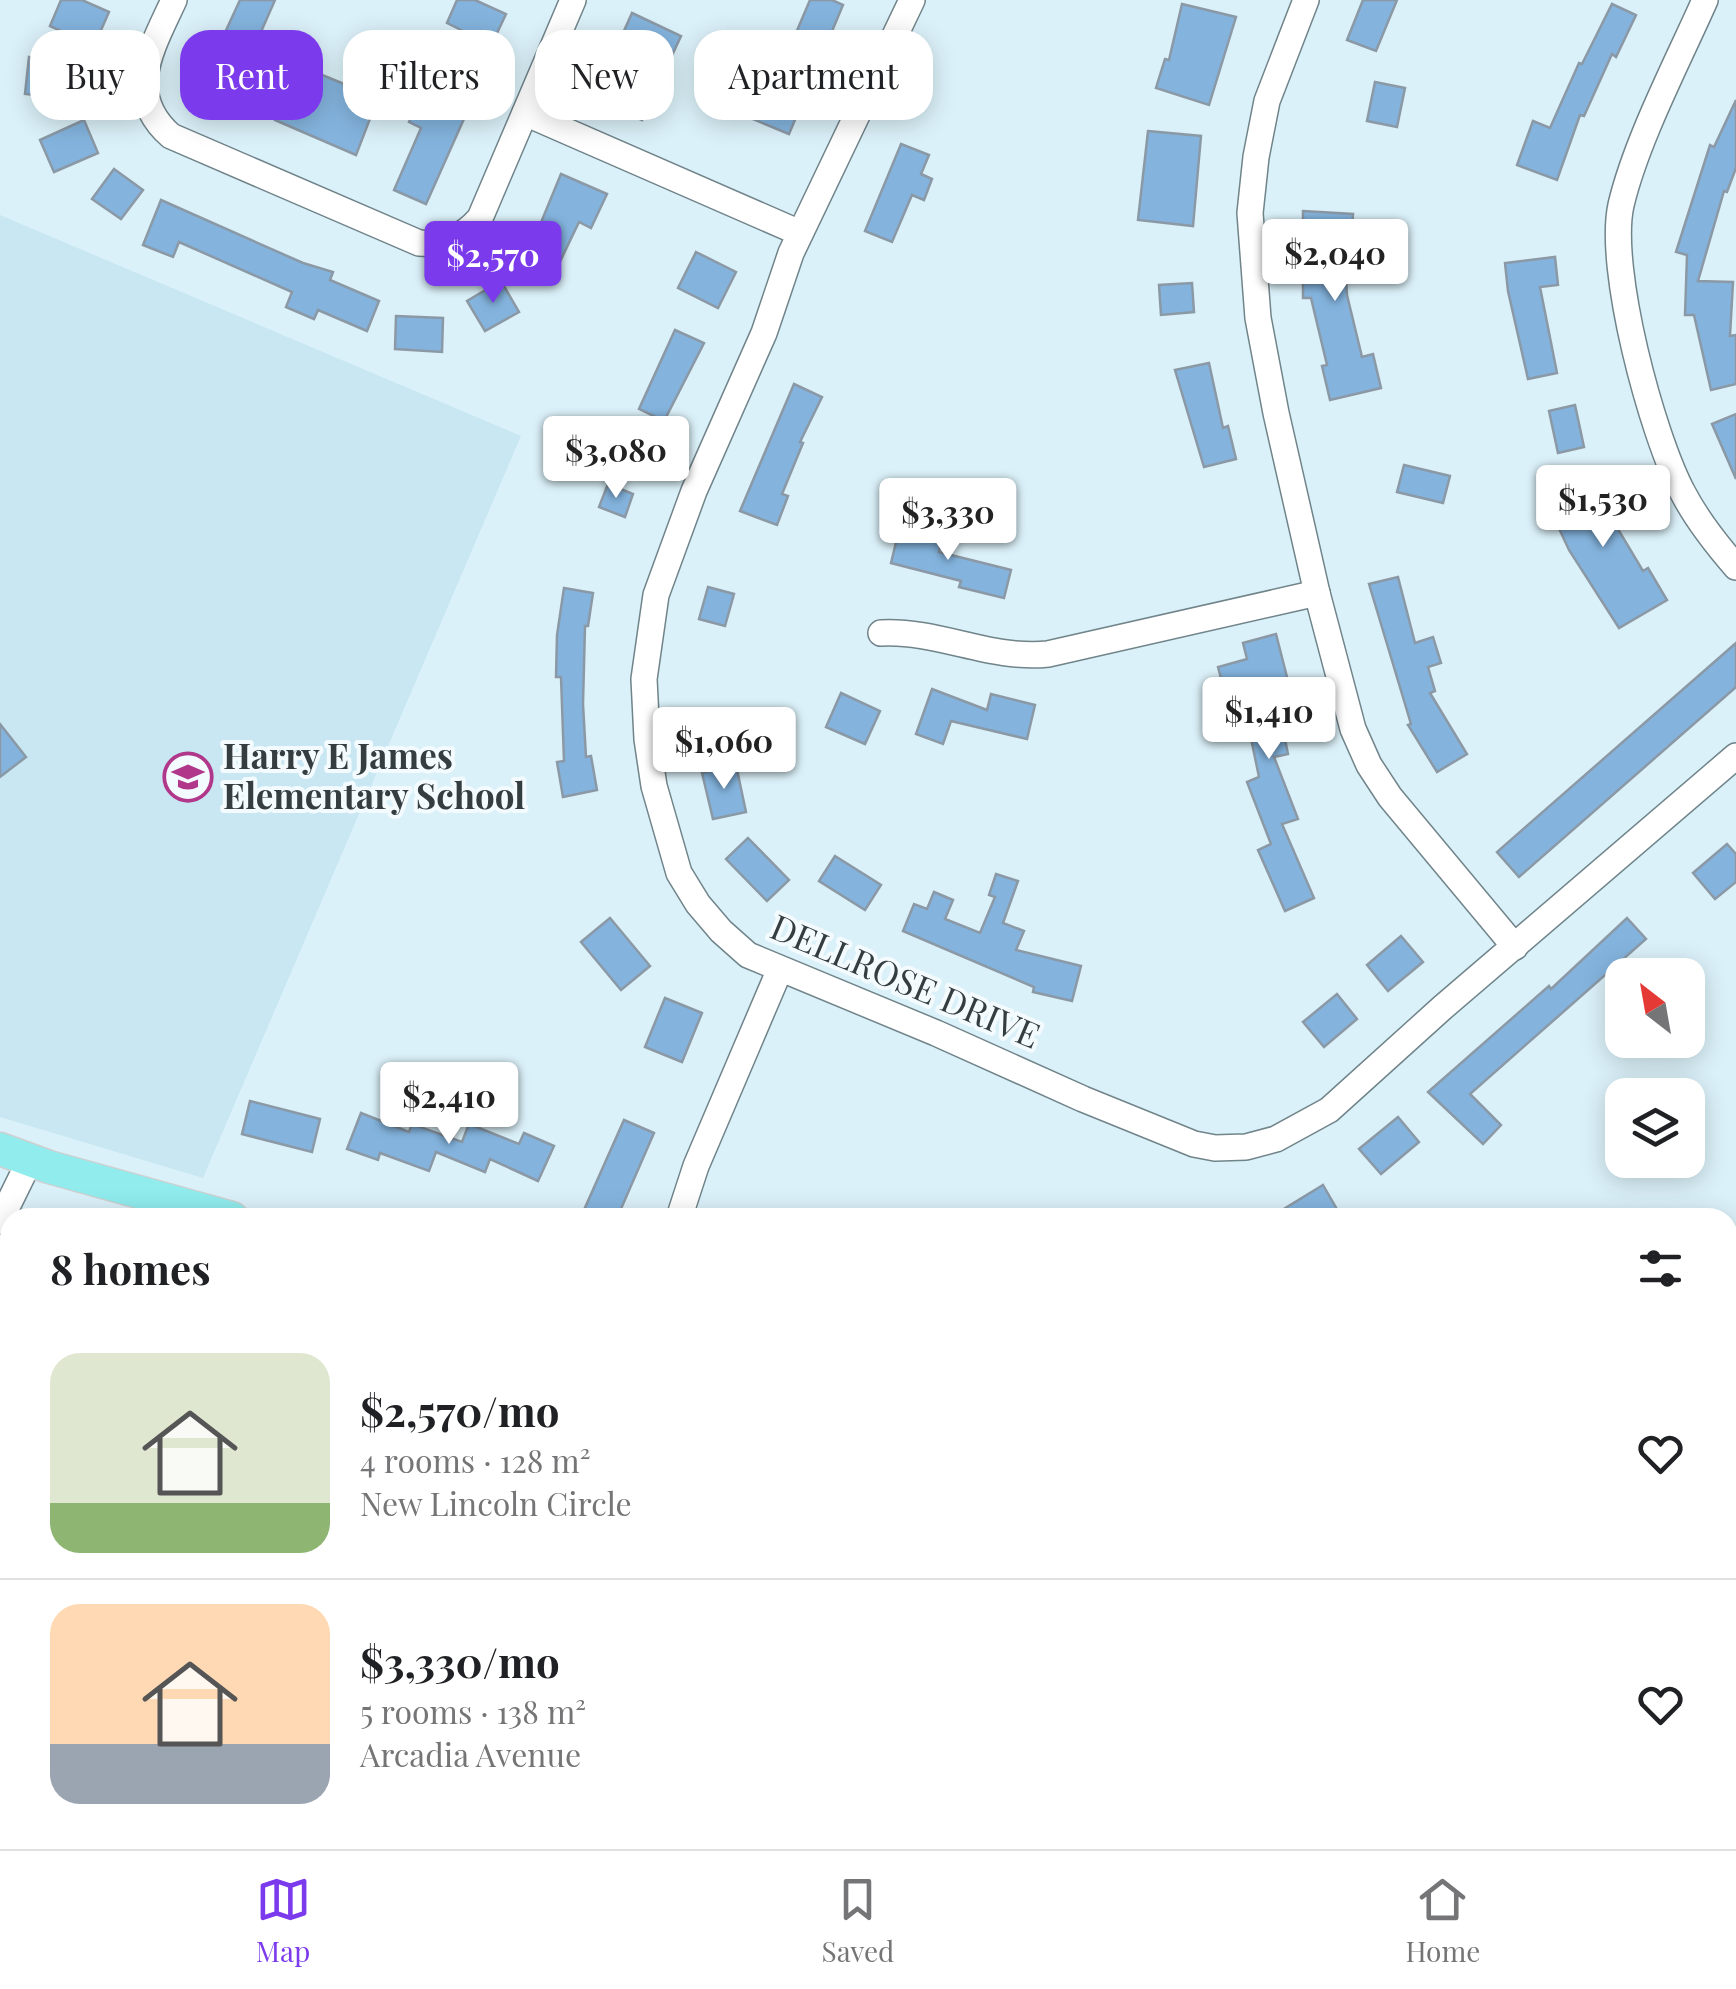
<!DOCTYPE html>
<html lang="en">
<head>
<meta charset="utf-8">
<style>
	:root { --surface:#fff; --page:#f2f2f2; --text:#202124; --muted:#757577; --line:#e0e0e0; --accent:#7c3aed }
	body { margin:0; font-family:"Playfair Display",serif; background:var(--page); color:var(--text); height:100vh; display:flex; flex-direction:column; font-size:38px; white-space:nowrap }
	* { box-sizing:border-box; margin:0 }
	p { font-size:32px; color:var(--muted) }
	.icon { flex:none; width:55px; height:55px; fill:none; stroke:currentColor; stroke-width:2; stroke-linecap:round; stroke-linejoin:round }
	.map { position:relative; flex:1; overflow:hidden }
	.side { position:absolute; left:0px; top:1208px; width:1738px; height:642px; display:flex; flex-direction:column; background:var(--surface); border-radius:30px 30px 0 0; box-shadow:0 5px 25px #0003 }
	.side>* { flex:none }
	.banner { position:absolute; left:30px; top:30px; width:1000px; height:90px; display:flex; gap:20px }
	.needle { width:65px; rotate:329deg }
	.fabs { position:absolute; left:1605px; top:958px; display:grid; gap:20px }
	.fabs a { display:grid; place-items:center; width:100px; height:100px; border-radius:20px; background:var(--surface); box-shadow:0 5px 25px #0003; font-size:50px }
	.price { position:absolute; translate:-50% -85px; padding:0 22px; border-radius:10px; background:#fff; color:#222; font-size:32px; line-height:65px; filter:drop-shadow(0 2px 5px #0008) }
	.price::after { content:''; position:absolute; left:50%; top:60px; width:30px; height:22px; margin-left:-15px; background:inherit; clip-path:polygon(0 0,100% 0,50% 100%) }
	.price.selected { background:var(--accent); color:#fff }
	ul { padding:0; list-style:none }
	li { display:flex; align-items:center; gap:30px; height:250px; padding:0 50px }
	li+li { border-top:2px solid var(--line) }
	li span { display:grid; place-items:center; flex:none; width:280px; height:200px; border-radius:30px; color:#555 }
	li>.icon { margin-inline-start:auto }
	span .icon { width:120px; height:120px; fill:#fffc; stroke-width:1 }
	li b { font-size:42px }
	h2 { display:flex; justify-content:space-between; align-items:center; height:120px; padding:0 50px; font-size:42px }
	.tag { padding:0 35px; border-radius:30px; background:var(--surface); box-shadow:0 5px 25px #0003; font-size:35px; line-height:90px }
	.tag.selected { background:var(--accent); color:#fff }
	.tabs { display:flex; justify-content:space-around; align-items:center; height:140px; border-top:2px solid var(--line); background:var(--surface); font-size:28px; color:var(--muted) }
	.tabs a { display:grid; justify-items:center; gap:5px }
	.tabs .selected { color:var(--accent) }
	.map>svg:first-child { display:block }
	.built { fill:#c8e7f2 }
	.green { fill:#88cae0 }
	.building { fill:#84b4de; stroke:#8b99a6; stroke-width:2.5 }
	.lines { fill:none; stroke-linecap:round; stroke-linejoin:round }
	.minor-casing { stroke:#70848a; stroke-width:28 }
	.major-casing { stroke:#ced0d1; stroke-width:35 }
	.minor { stroke:#fff; stroke-width:25 }
	.major { stroke:#90eced; stroke-width:32 }
	.labels { text-anchor:middle; stroke-width:8; stroke-linejoin:round; paint-order:stroke }
	.poi-label { font-size:35px; font-weight:bold; fill:#343d40; stroke:#f3fbff; text-anchor:start }
	.street-label { font-size:35px; fill:#343d40; stroke:#f3fbff }
</style>
</head>
<body>
<div class="map">
<svg width="1736" height="1849" viewBox="0 0 1736 1849">
	<rect width="100%" height="100%" fill="#dbf1f9"/>
	<!-- built -->
	<polygon class="built" points="0,215 521,436 203,1178 0,1117"/>
	<!-- green -->
	<g class="green">
		<polygon points="560,1840 1311,1840 1315,1849 556,1849"/>
		<polygon points="1456,1840 1563,1840 1579,1849 1459,1849"/>
	</g>
	<!-- building -->
	<g class="building">
		<polygon points="61,0 82,0 109,12 94,46 50,26"/>
		<polygon points="240,0 275,0 224,116 192,104"/>
		<polygon points="457,0 475,0 506,14 461,109 467,112 426,204 394,190 421,128 409,122 423,92 432,96 461,30 447,23"/>
		<polygon points="810,0 832,0 843,5 789,134 748,117 779,34 793,40"/>
		<polygon points="1363,0 1397,0 1376,51 1347,40"/>
		<polygon points="1182,4 1236,17 1209,105 1156,88 1165,59 1169,60"/>
		<polygon points="1612,4 1636,15 1616,57 1612,54 1584,116 1580,115 1557,180 1517,165 1533,121 1550,128 1579,63 1582,64"/>
		<polygon points="632,13 681,36 642,120 594,98"/>
		<polygon points="29,57 90,64 86,101 25,94"/>
		<polygon points="298,65 378,98 356,155 275,120"/>
		<polygon points="1375,82 1405,88 1397,127 1367,121"/>
		<polygon points="1736,100 1736,168 1727,192 1724,191 1698,281 1733,282 1730,336 1736,335 1736,384 1711,390 1694,315 1685,315 1687,255 1676,252 1710,145 1714,147"/>
		<polygon points="84,120 98,153 54,172 40,140"/>
		<polygon points="1148,131 1201,136 1193,226 1138,220"/>
		<polygon points="901,144 929,155 921,174 932,179 924,200 912,195 892,242 865,231"/>
		<polygon points="114,169 143,190 121,219 92,199"/>
		<polygon points="561,174 607,194 591,228 579,222 555,272 526,259"/>
		<polygon points="161,200 303,263 333,272 330,280 379,301 367,331 318,310 314,319 286,307 292,292 179,242 173,257 143,245"/>
		<polygon points="1303,211 1353,214 1351,246 1344,246 1347,295 1362,357 1373,354 1381,388 1330,400 1322,366 1327,365 1311,298 1303,298"/>
		<polygon points="696,252 736,272 718,308 678,288"/>
		<polygon points="1555,257 1558,285 1540,287 1557,373 1528,379 1508,291 1505,263"/>
		<polygon points="501,281 519,312 485,331 467,301"/>
		<polygon points="1192,283 1194,312 1161,315 1159,285"/>
		<polygon points="396,316 443,318 442,352 395,349"/>
		<polygon points="675,330 704,343 664,421 639,409"/>
		<polygon points="1209,363 1223,428 1228,426 1236,459 1204,467 1175,370"/>
		<polygon points="794,384 822,397 800,442 803,443 782,494 788,496 777,525 740,511"/>
		<polygon points="1575,405 1584,447 1558,453 1549,411"/>
		<polygon points="1736,414 1736,479 1712,424"/>
		<polygon points="1404,465 1450,476 1443,503 1397,492"/>
		<polygon points="1593,471 1609,501 1603,504 1643,571 1648,568 1667,600 1619,628 1569,550 1544,496"/>
		<polygon points="608,484 633,494 625,517 599,507"/>
		<polygon points="900,526 942,537 939,552 1011,570 1004,598 959,587 961,581 891,563"/>
		<polygon points="1398,577 1415,643 1433,637 1441,663 1428,667 1435,691 1430,693 1467,754 1437,772 1408,725 1411,724 1369,584"/>
		<polygon points="708,587 734,594 725,626 699,619"/>
		<polygon points="564,588 593,593 588,626 585,626 583,704 586,757 591,756 597,790 563,797 557,762 564,761 561,677 556,677 557,635"/>
		<polygon points="1276,634 1289,685 1275,689 1288,754 1274,757 1298,819 1282,824 1314,898 1285,911 1258,850 1271,844 1247,782 1259,777 1240,685 1224,689 1218,667 1247,659 1243,643"/>
		<polygon points="1736,643 1736,687 1519,877 1497,852"/>
		<polygon points="932,689 987,710 991,694 1035,705 1027,739 951,721 943,744 916,734"/>
		<polygon points="841,693 880,711 865,744 826,727"/>
		<polygon points="0,724 26,757 0,777"/>
		<polygon points="736,765 746,812 713,819 702,773"/>
		<polygon points="748,838 789,880 767,901 726,859"/>
		<polygon points="1727,844 1736,854 1736,882 1715,899 1693,873"/>
		<polygon points="835,856 881,885 865,910 819,881"/>
		<polygon points="996,874 1018,881 1003,923 1024,931 1016,950 1081,966 1072,1001 1033,992 1034,987 903,931 914,904 927,909 934,892 953,900 945,919 980,933 995,897 989,895"/>
		<polygon points="610,918 650,966 621,990 581,942"/>
		<polygon points="1627,918 1646,939 1470,1094 1501,1125 1483,1144 1428,1092 1549,986 1551,989"/>
		<polygon points="1401,936 1423,962 1388,991 1367,965"/>
		<polygon points="1337,994 1357,1019 1324,1047 1303,1022"/>
		<polygon points="665,998 702,1013 682,1062 645,1047"/>
		<polygon points="250,1101 320,1119 312,1152 242,1134"/>
		<polygon points="361,1113 409,1132 412,1124 462,1142 469,1124 519,1144 524,1133 554,1146 538,1181 490,1159 485,1172 436,1152 429,1171 380,1153 378,1160 347,1149"/>
		<polygon points="1398,1117 1419,1142 1381,1174 1359,1149"/>
		<polygon points="624,1120 654,1133 617,1218 600,1218 584,1210"/>
		<polygon points="1323,1185 1342,1218 1269,1218"/>
	</g>
	<g class="lines">
		<!-- minor casing -->
		<g class="minor-casing">
			<g id="minor">
				<path d="M174,0C152,48 123,94 171,136L419,243C445,245 462,238 480,218L573,0"/>
				<polyline points="912,0 791,253 764,333 694,491 656,595 644,679 647,739 654,786 679,873 698,904 721,931 748,955 936,1033 1083,1099 1194,1144 1215,1148 1246,1147 1276,1139 1329,1110 1442,1008 1736,756"/>
				<polyline points="1306,0 1267,101 1256,157 1250,213 1258,318 1276,413 1317,593 1353,729 1369,765 1390,797 1515,947"/>
				<path d="M1705,0C1678,61 1636,141 1621,205C1607,268 1652,435 1683,493C1697,520 1716,544 1736,567"/>
				<polyline points="525,113 800,233"/>
				<path d="M881,633C939,630 990,660 1048,654L1317,593"/>
				<polyline points="679,1218 696,1166 780,969"/>
				<polyline points="0,1221 30,1160"/>
				<polyline points="0,1665 10,1670"/>
				<polyline points="338,1840 356,1849"/>
				<polyline points="387,1849 392,1840"/>
			</g>
		</g>
		<!-- major casing -->
		<g class="major-casing">
			<g id="major">
				<polyline points="0,1149 49,1167 232,1218"/>
				<polyline points="1638,1840 1653,1849"/>
			</g>
		</g>
		<!-- minor -->
		<use href="#minor" class="minor"/>
		<!-- major -->
		<use href="#major" class="major"/>
	</g>
	<!-- icons -->
	<defs>
		<g id="school-ring" transform="scale(2.5)"><circle r="9.5" fill="#f3fbff" stroke="#b1378a" stroke-width="1.5"/><path d="M0-5L7-2L0 1L-7-2ZM-4 1L0 2.5L4 1V4Q0 6-4 4Z" fill="#b1378a"/></g>
	</defs>
	<g fill-rule="evenodd">
		<use href="#school-ring" x="188" y="777"/>
	</g>
	<g class="labels">
		<!-- poi labels -->
		<g class="poi-label">
			<text x="223" y="769">Harry E James<tspan x="223" dy="40">Elementary School</tspan></text>
		</g>
		<!-- street labels -->
		<g class="street-label">
			<text transform="translate(905 982) rotate(23)" y="12">DELLROSE DRIVE</text>
		</g>
	</g>
</svg>
<div class="fabs">
<a><svg class="needle" viewBox="-14 -14 28 28"><path d="M0-13l5 13h-10z" fill="#e53935"/><path d="M0 13l5-13h-10z" fill="#757577"/></svg></a>
<a><svg class="icon" aria-label="layers" viewBox="0 0 24 24"><path d="M12 4l9 5-9 5-9-5zM3 14l9 5 9-5"/></svg></a>
</div>
<b class="price" style="left:1335px;top:304px">$2,040</b>
<b class="price selected" style="left:493px;top:306px">$2,570</b>
<b class="price" style="left:616px;top:501px">$3,080</b>
<b class="price" style="left:1603px;top:550px">$1,530</b>
<b class="price" style="left:948px;top:563px">$3,330</b>
<b class="price" style="left:1269px;top:762px">$1,410</b>
<b class="price" style="left:724px;top:792px">$1,060</b>
<b class="price" style="left:449px;top:1147px">$2,410</b>
<div class="banner">
<a class="tag">Buy</a>
<a class="tag selected">Rent</a>
<a class="tag">Filters</a>
<a class="tag">New</a>
<a class="tag">Apartment</a>
</div>
<section class="side">
<h2>8 homes<svg class="icon" aria-label="filters" viewBox="0 0 24 24"><path d="M4 7h16M4 17h16"/><circle cx="9" cy="7" r="2"/><circle cx="15" cy="17" r="2"/></svg></h2>
<ul>
<li><span style="background:linear-gradient(#dfe7d0 75%,#8fb573 0)"><svg class="icon" aria-label="home" viewBox="0 0 24 24"><path d="M3 11l9-7 9 7M6 9v11h12V9"/></svg></span><div><b>$2,570/mo</b><p>4 rooms · 128 m²</p><p>New Lincoln Circle</p></div><svg class="icon" aria-label="heart" viewBox="0 0 24 24"><path d="M12 20l-8-8c-3-5 5-10 8-4 3-6 11-1 8 4z"/></svg></li>
<li><span style="background:linear-gradient(#ffd9b3 70%,#9aa5b1 0)"><svg class="icon" aria-label="home" viewBox="0 0 24 24"><path d="M3 11l9-7 9 7M6 9v11h12V9"/></svg></span><div><b>$3,330/mo</b><p>5 rooms · 138 m²</p><p>Arcadia Avenue</p></div><svg class="icon" aria-label="heart" viewBox="0 0 24 24"><path d="M12 20l-8-8c-3-5 5-10 8-4 3-6 11-1 8 4z"/></svg></li>
</ul>
</section>
</div>
<nav class="tabs">
<a class="selected"><svg class="icon" aria-label="map" viewBox="0 0 24 24"><path d="M3 6l6-2 6 2 6-2v14l-6 2-6-2-6 2zM9 4v14M15 6v14"/></svg>Map</a>
<a><svg class="icon" aria-label="saved" viewBox="0 0 24 24"><path d="M7 4h10v16l-5-4-5 4z"/></svg>Saved</a>
<a><svg class="icon" aria-label="home" viewBox="0 0 24 24"><path d="M3 11l9-7 9 7M6 9v11h12V9"/></svg>Home</a>
</nav>
</body>
</html>
